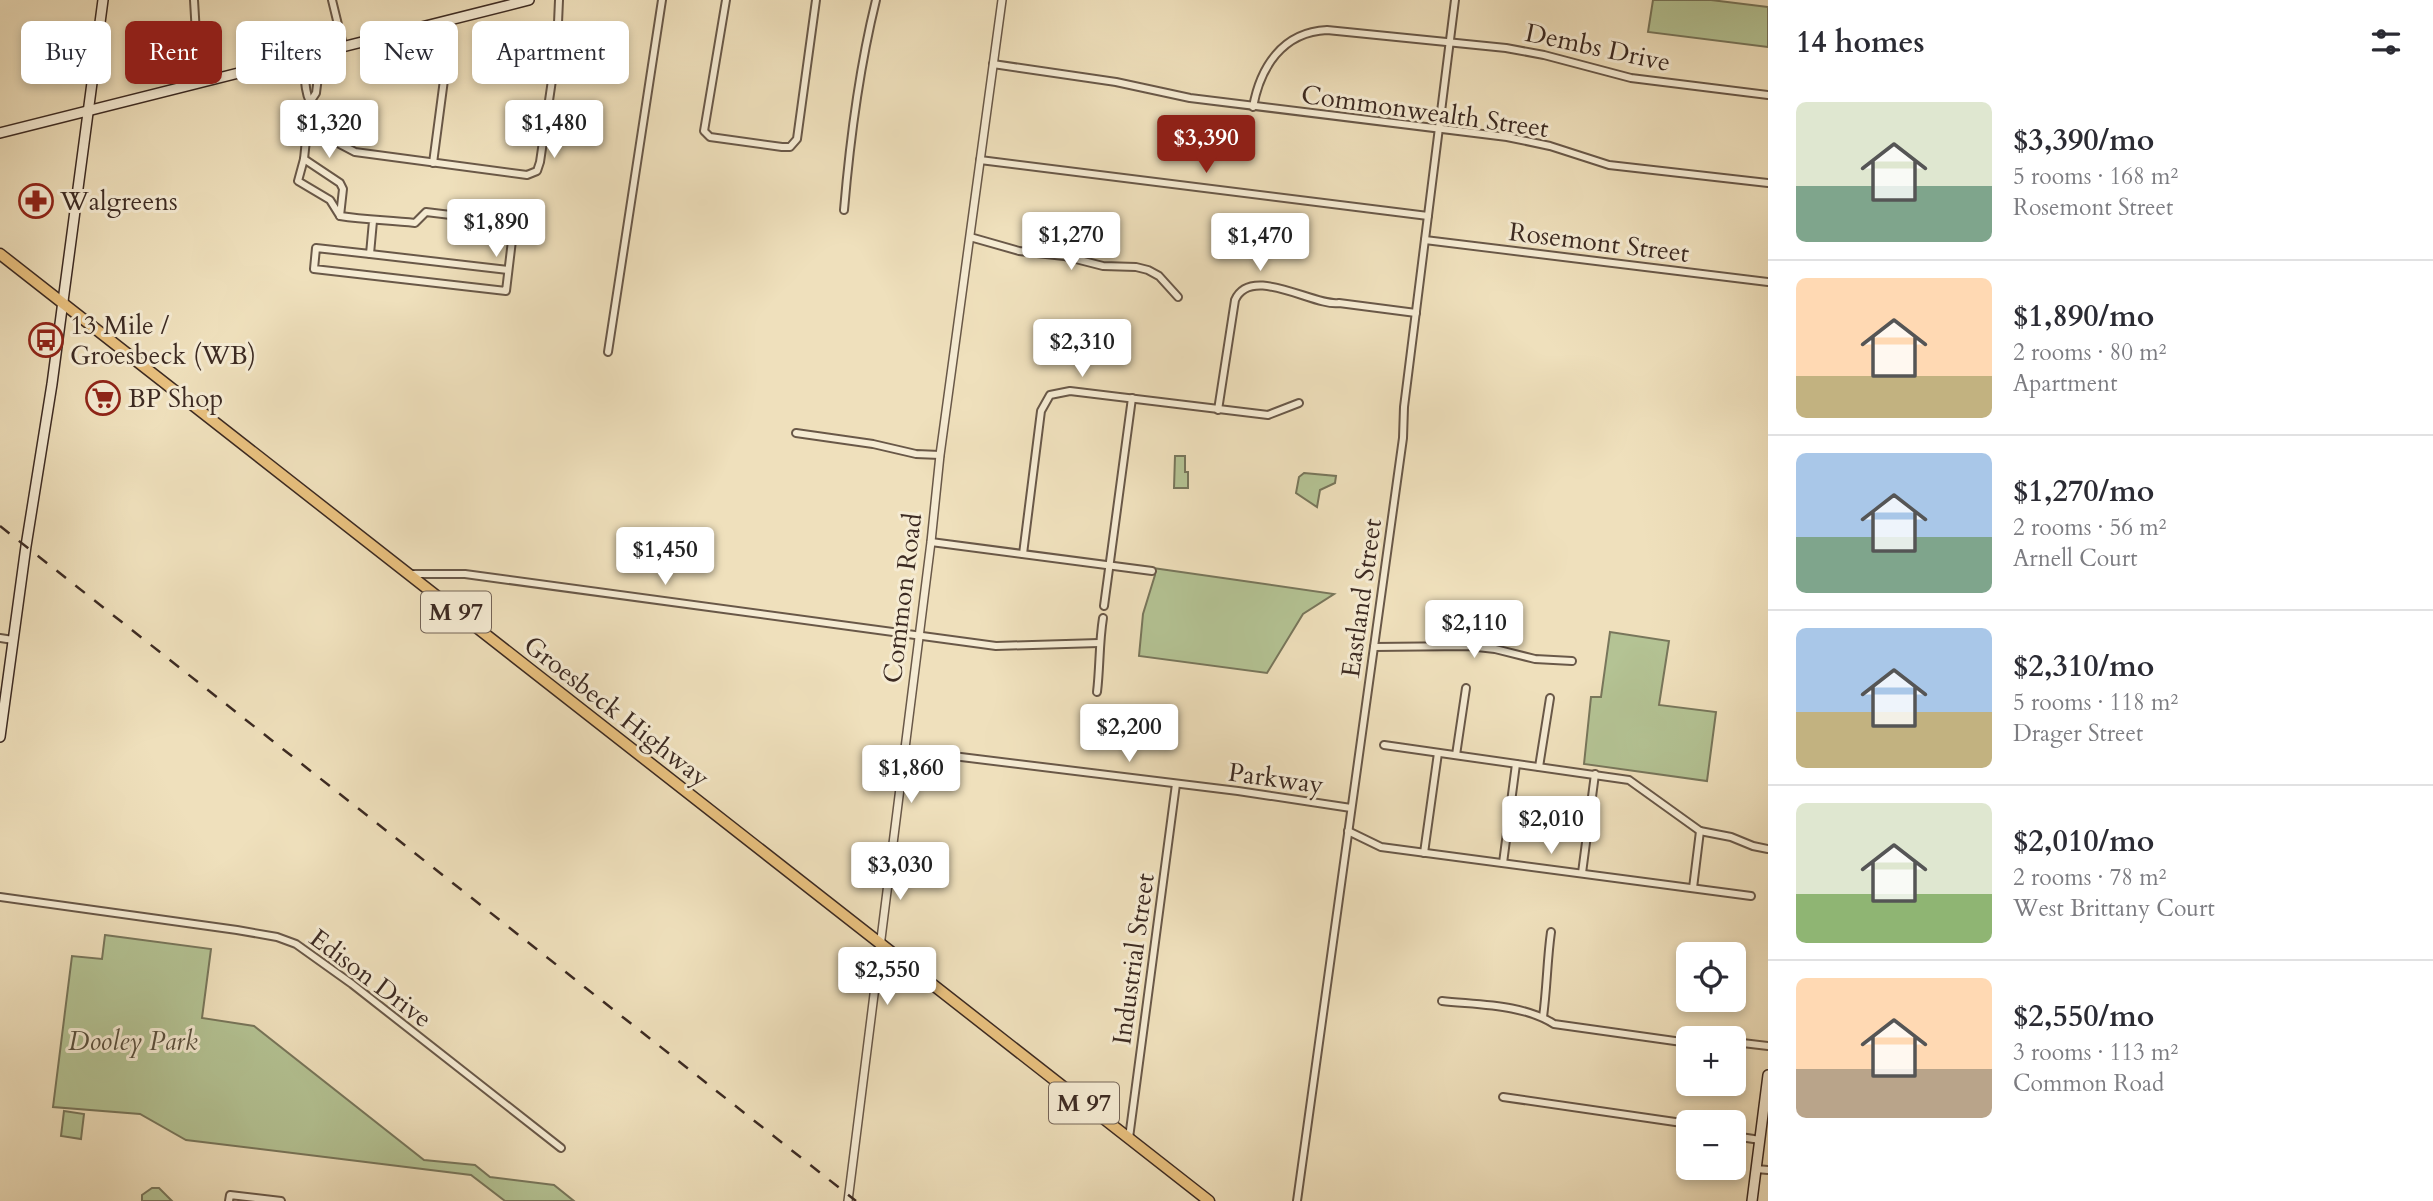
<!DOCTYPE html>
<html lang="en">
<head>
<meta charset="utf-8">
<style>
	:root { --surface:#fff; --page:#f2f2f3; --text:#2b2b33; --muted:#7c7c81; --line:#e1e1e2; --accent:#8f2418 }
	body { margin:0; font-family:Cardo,serif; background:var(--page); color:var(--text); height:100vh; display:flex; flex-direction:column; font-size:26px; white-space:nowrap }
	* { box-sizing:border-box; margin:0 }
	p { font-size:23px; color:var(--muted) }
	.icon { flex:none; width:38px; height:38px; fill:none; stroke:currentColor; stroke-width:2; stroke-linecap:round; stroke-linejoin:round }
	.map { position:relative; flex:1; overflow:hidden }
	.side { display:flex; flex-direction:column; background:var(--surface); width:665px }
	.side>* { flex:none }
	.hud { position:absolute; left:21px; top:21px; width:665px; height:63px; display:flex; gap:14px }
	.buttons { position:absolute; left:1676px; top:942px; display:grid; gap:14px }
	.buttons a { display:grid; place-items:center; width:70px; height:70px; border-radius:10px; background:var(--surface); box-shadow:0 4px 10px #0003; font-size:35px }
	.price { position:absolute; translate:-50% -60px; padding:0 16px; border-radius:7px; background:#fff; color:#222; font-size:23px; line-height:46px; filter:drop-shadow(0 2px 4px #0008) }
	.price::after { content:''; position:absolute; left:50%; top:42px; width:21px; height:16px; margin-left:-10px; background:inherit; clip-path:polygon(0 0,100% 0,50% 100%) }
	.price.current { background:var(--accent); color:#fff }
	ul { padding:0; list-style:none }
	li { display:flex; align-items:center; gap:21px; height:175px; padding:0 28px }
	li+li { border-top:2px solid var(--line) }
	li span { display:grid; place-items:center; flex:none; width:196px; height:140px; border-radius:10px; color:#555 }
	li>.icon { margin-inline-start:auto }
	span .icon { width:84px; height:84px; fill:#fffc; stroke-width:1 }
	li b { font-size:30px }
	h2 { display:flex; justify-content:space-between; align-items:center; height:84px; padding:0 28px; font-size:30px }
	.pill { padding:0 24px; border-radius:10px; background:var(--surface); box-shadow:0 4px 10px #0003; font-size:24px; line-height:63px }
	.pill.current { background:var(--accent); color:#fff }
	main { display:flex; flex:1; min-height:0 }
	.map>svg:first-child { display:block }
	.green { fill:#b4c394; stroke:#78765b; stroke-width:2 }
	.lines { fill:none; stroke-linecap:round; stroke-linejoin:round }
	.minor-casing { stroke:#695848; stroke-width:10 }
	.tertiary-casing { stroke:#695848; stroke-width:10 }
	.secondary-casing { stroke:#3c2a22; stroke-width:12 }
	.primary-casing { stroke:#3c2a22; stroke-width:13 }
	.minor { stroke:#f5ebd3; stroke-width:6 }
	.tertiary { stroke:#f5ebd3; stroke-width:7 }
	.secondary { stroke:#f5ebd3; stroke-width:9 }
	.primary { stroke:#e8c07e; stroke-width:10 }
	.rail { stroke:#3c2a22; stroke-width:2.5; stroke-dasharray:12 12; stroke-linecap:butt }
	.labels { text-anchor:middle; stroke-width:6; stroke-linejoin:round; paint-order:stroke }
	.shield { fill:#f5ebd3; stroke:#746457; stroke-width:2 }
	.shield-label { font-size:24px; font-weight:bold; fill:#3c2a22 }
	.street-label { font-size:26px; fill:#3c2a22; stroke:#f5ebd3 }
	.poi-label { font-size:26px; fill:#3c2a22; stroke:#f5ebd3; text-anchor:start }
	.park-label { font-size:26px; font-style:italic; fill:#5a503e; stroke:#f5ebd3 }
</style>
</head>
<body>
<main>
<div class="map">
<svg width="1768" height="1201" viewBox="0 0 1768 1201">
	<rect width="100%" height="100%" fill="#efe0bc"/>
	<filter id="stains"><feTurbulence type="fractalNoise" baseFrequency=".00286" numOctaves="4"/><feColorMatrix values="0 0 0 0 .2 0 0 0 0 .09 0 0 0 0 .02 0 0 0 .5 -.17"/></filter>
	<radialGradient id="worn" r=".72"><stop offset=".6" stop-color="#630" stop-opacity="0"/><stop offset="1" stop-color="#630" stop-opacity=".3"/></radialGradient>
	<!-- green -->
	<g class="green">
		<polygon points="1653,0 1711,0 1768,7 1768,47 1648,32"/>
		<polygon points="1175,456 1185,456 1185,472 1188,472 1188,488 1174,488"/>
		<polygon points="1304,473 1336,476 1335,483 1320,490 1317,507 1296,493 1299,477"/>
		<polygon points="1153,568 1334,594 1303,614 1267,673 1139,656 1143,614 1155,575"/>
		<polygon points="1610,632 1669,641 1659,705 1716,712 1707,781 1584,764 1591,697 1601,697"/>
		<polygon points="105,935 211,949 202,1018 254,1026 424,1160 475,1165 490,1177 554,1185 574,1201 505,1201 471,1175 186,1140 140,1114 53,1107 72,956 102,959"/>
		<polygon points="64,1111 84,1114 81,1139 61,1136"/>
		<polygon points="152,1188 159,1188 172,1201 142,1201 142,1195"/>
	</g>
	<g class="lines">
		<!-- minor casing -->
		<g class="minor-casing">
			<g id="minor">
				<polyline points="194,0 197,51 203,81"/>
				<polyline points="332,0 343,45"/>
				<polyline points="726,0 704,131 710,137 782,147 790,147 797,139 816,0"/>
				<path d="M316,53L319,69L316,93L310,102L304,159L298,181L330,200L340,216C366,220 389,220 415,223L426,212L508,222L513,232L506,291L314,269L316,248L370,254L373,221"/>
				<path d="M303,56C306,72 303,88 310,102"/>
				<polyline points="993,64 1116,82 1190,98 1507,137 1550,146 1609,165 1768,183"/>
				<path d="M1253,107C1260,68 1282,32 1327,30L1506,48L1544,55L1631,78L1768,95"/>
				<polyline points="336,142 355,152 527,175 537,171 540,162 557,46 559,0"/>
				<polyline points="304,159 340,183 343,189 340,216"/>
				<polyline points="980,160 1428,216"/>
				<polyline points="433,163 449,42 444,21"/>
				<path d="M844,210C850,139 859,69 876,0"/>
				<polyline points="970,237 1019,251 1064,256 1103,266 1136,267 1148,270 1159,276 1178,297"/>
				<polyline points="1425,240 1768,282"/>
				<polyline points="370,254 508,270"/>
				<polyline points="608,352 662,0"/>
				<path d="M1218,410L1235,300C1251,264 1315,307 1339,303L1416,313"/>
				<polyline points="796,433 873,444 916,454 940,455"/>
				<polyline points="931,542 1152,571"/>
				<polyline points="1023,554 1041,411 1050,395 1070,391 1268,415 1299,403"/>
				<polyline points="410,574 465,574 996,646 1099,643"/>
				<polyline points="1104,606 1132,398"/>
				<polyline points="0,638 13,640"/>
				<polyline points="1374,647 1468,646 1495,649 1535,659 1572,661"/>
				<path d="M1097,692C1100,667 1099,643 1103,618"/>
				<polyline points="1384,745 1629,780 1700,831 1731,837 1753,846 1768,849"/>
				<polyline points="904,750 1238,791 1351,808"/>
				<polyline points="1456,755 1466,688"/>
				<polyline points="1539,767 1550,698"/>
				<polyline points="1348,831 1381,847 1396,849 1751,896"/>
				<polyline points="1424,853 1438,753"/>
				<polyline points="1503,863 1516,764"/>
				<polyline points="1582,873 1595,774"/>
				<polyline points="1693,888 1700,831"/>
				<polyline points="0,897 237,930 277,937 296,944 352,984 561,1148"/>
				<path d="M1442,1001C1478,1005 1523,1004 1554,1024L1689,1043"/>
				<path d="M1543,1017C1547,988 1547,960 1551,932"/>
				<polyline points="1734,1042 1768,1046"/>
				<polyline points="1503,1097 1689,1124"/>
				<polyline points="1734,1136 1760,1140"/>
				<polyline points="1129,1138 1176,784"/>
				<polyline points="1756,1169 1768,1170"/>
				<polyline points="229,1201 230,1195 281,1201"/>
				<polyline points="1297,1201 1403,438 1404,407 1455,0"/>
			</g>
		</g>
		<!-- tertiary casing -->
		<g class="tertiary-casing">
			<polyline id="tertiary" points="848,1201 931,542 940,455 1002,0"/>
		</g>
		<!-- secondary casing -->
		<g class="secondary-casing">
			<g id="secondary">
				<polyline points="0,133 529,0"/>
				<polyline points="0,737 26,546 52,384 103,0"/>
				<polyline points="1752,1201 1768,1075"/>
			</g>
		</g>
		<!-- primary casing -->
		<g class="primary-casing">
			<polyline id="primary" points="0,254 1209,1201"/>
		</g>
		<!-- minor -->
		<use href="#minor" class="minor"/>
		<!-- tertiary -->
		<use href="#tertiary" class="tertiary"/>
		<!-- secondary -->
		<use href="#secondary" class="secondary"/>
		<!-- primary -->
		<use href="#primary" class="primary"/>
		<!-- rail -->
		<polyline class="rail" points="0,526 856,1201"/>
	</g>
	<!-- icons -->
	<defs>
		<g id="pharmacy-ring" transform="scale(1.75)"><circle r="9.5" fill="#f5ebd3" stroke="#8f2418" stroke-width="1.5"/><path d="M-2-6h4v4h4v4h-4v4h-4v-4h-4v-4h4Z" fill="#8f2418"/></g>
		<g id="bus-ring" transform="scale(1.75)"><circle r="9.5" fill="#f5ebd3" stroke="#8f2418" stroke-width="1.5"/><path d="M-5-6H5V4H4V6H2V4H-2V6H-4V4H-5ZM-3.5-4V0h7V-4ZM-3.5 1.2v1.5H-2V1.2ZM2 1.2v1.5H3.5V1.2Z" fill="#8f2418"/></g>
		<g id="supermarket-ring" transform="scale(1.75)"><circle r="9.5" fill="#f5ebd3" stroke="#8f2418" stroke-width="1.5"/><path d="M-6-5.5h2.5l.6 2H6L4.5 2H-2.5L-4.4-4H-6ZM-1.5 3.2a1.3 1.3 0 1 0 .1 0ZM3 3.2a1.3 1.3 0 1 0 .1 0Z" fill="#8f2418"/></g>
	</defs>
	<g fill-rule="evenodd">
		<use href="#pharmacy-ring" x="36" y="201"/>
		<use href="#bus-ring" x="46" y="340"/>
		<use href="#supermarket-ring" x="103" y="398"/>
	</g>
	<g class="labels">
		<!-- shield labels -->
		<g class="shield">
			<rect x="421" y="591.5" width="70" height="41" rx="5"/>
			<rect x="1049" y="1082.5" width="70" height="41" rx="5"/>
		</g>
		<g class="shield-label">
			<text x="456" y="620">M 97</text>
			<text x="1084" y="1111">M 97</text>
		</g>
		<!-- street labels -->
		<g class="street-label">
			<text transform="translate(1598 47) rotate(12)" y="9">Dembs Drive</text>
			<text transform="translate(1425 111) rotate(8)" y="9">Commonwealth Street</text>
			<text transform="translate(1599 242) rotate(7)" y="9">Rosemont Street</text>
			<text transform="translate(902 598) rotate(-83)" y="9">Common Road</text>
			<text transform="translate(1361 598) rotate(-82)" y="9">Eastland Street</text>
			<text transform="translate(617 711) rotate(38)" y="9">Groesbeck Highway</text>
			<text transform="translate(1276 778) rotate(8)" y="9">Parkway</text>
			<text transform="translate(1133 959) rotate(-82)" y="9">Industrial Street</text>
			<text transform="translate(371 978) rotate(37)" y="9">Edison Drive</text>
		</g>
		<!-- poi labels -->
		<g class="poi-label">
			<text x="60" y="210">Walgreens</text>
			<text x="70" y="334">13 Mile /<tspan x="70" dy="30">Groesbeck (WB)</tspan></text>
			<text x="128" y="407">BP Shop</text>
		</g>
		<!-- park labels -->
		<g class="park-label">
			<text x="133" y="1050">Dooley Park</text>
		</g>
	</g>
	<rect width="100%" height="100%" filter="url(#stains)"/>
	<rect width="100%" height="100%" fill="url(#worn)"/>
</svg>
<div class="buttons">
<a><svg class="icon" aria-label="locate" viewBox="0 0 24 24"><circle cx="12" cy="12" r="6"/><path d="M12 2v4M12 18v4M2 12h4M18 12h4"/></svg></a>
<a>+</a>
<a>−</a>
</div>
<b class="price" style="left:329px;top:160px">$1,320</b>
<b class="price" style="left:554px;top:160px">$1,480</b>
<b class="price current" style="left:1206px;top:175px">$3,390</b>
<b class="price" style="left:496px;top:259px">$1,890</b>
<b class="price" style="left:1071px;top:272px">$1,270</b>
<b class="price" style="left:1260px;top:273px">$1,470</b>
<b class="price" style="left:1082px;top:379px">$2,310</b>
<b class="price" style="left:665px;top:587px">$1,450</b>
<b class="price" style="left:1474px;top:660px">$2,110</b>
<b class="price" style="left:1129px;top:764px">$2,200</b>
<b class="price" style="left:911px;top:805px">$1,860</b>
<b class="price" style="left:1551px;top:856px">$2,010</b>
<b class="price" style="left:900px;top:902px">$3,030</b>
<b class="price" style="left:887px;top:1007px">$2,550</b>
<div class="hud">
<a class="pill">Buy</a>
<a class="pill current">Rent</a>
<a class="pill">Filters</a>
<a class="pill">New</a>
<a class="pill">Apartment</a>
</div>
</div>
<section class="side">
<h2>14 homes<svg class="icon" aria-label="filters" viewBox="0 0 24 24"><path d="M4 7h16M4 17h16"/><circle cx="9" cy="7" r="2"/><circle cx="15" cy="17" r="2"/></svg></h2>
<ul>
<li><span style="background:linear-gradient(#dfe7d0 60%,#7fa58c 0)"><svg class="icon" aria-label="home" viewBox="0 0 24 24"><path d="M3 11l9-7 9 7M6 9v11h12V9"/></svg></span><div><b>$3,390/mo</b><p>5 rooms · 168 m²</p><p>Rosemont Street</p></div></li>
<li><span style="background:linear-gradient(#ffd9b3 70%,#c2b280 0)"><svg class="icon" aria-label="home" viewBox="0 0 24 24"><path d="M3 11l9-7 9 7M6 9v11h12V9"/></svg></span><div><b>$1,890/mo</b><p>2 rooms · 80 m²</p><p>Apartment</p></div></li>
<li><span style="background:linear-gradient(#a9c7e8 60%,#7fa58c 0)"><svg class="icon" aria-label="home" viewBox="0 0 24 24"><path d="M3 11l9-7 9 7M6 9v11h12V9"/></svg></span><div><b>$1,270/mo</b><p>2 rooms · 56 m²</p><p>Arnell Court</p></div></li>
<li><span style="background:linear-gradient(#a9c7e8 60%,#c2b280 0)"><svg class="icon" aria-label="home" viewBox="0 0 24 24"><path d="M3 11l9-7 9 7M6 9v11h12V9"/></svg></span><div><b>$2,310/mo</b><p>5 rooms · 118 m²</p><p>Drager Street</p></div></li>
<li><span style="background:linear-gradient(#dfe7d0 65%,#8fb573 0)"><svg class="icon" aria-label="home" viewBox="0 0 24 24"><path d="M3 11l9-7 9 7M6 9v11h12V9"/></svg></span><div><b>$2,010/mo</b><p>2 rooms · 78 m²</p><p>West Brittany Court</p></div></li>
<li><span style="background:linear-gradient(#ffd9b3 65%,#b9a48a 0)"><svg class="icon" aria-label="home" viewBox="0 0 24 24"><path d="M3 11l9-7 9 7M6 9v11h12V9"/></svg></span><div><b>$2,550/mo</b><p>3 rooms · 113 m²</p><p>Common Road</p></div></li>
</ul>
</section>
</main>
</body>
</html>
